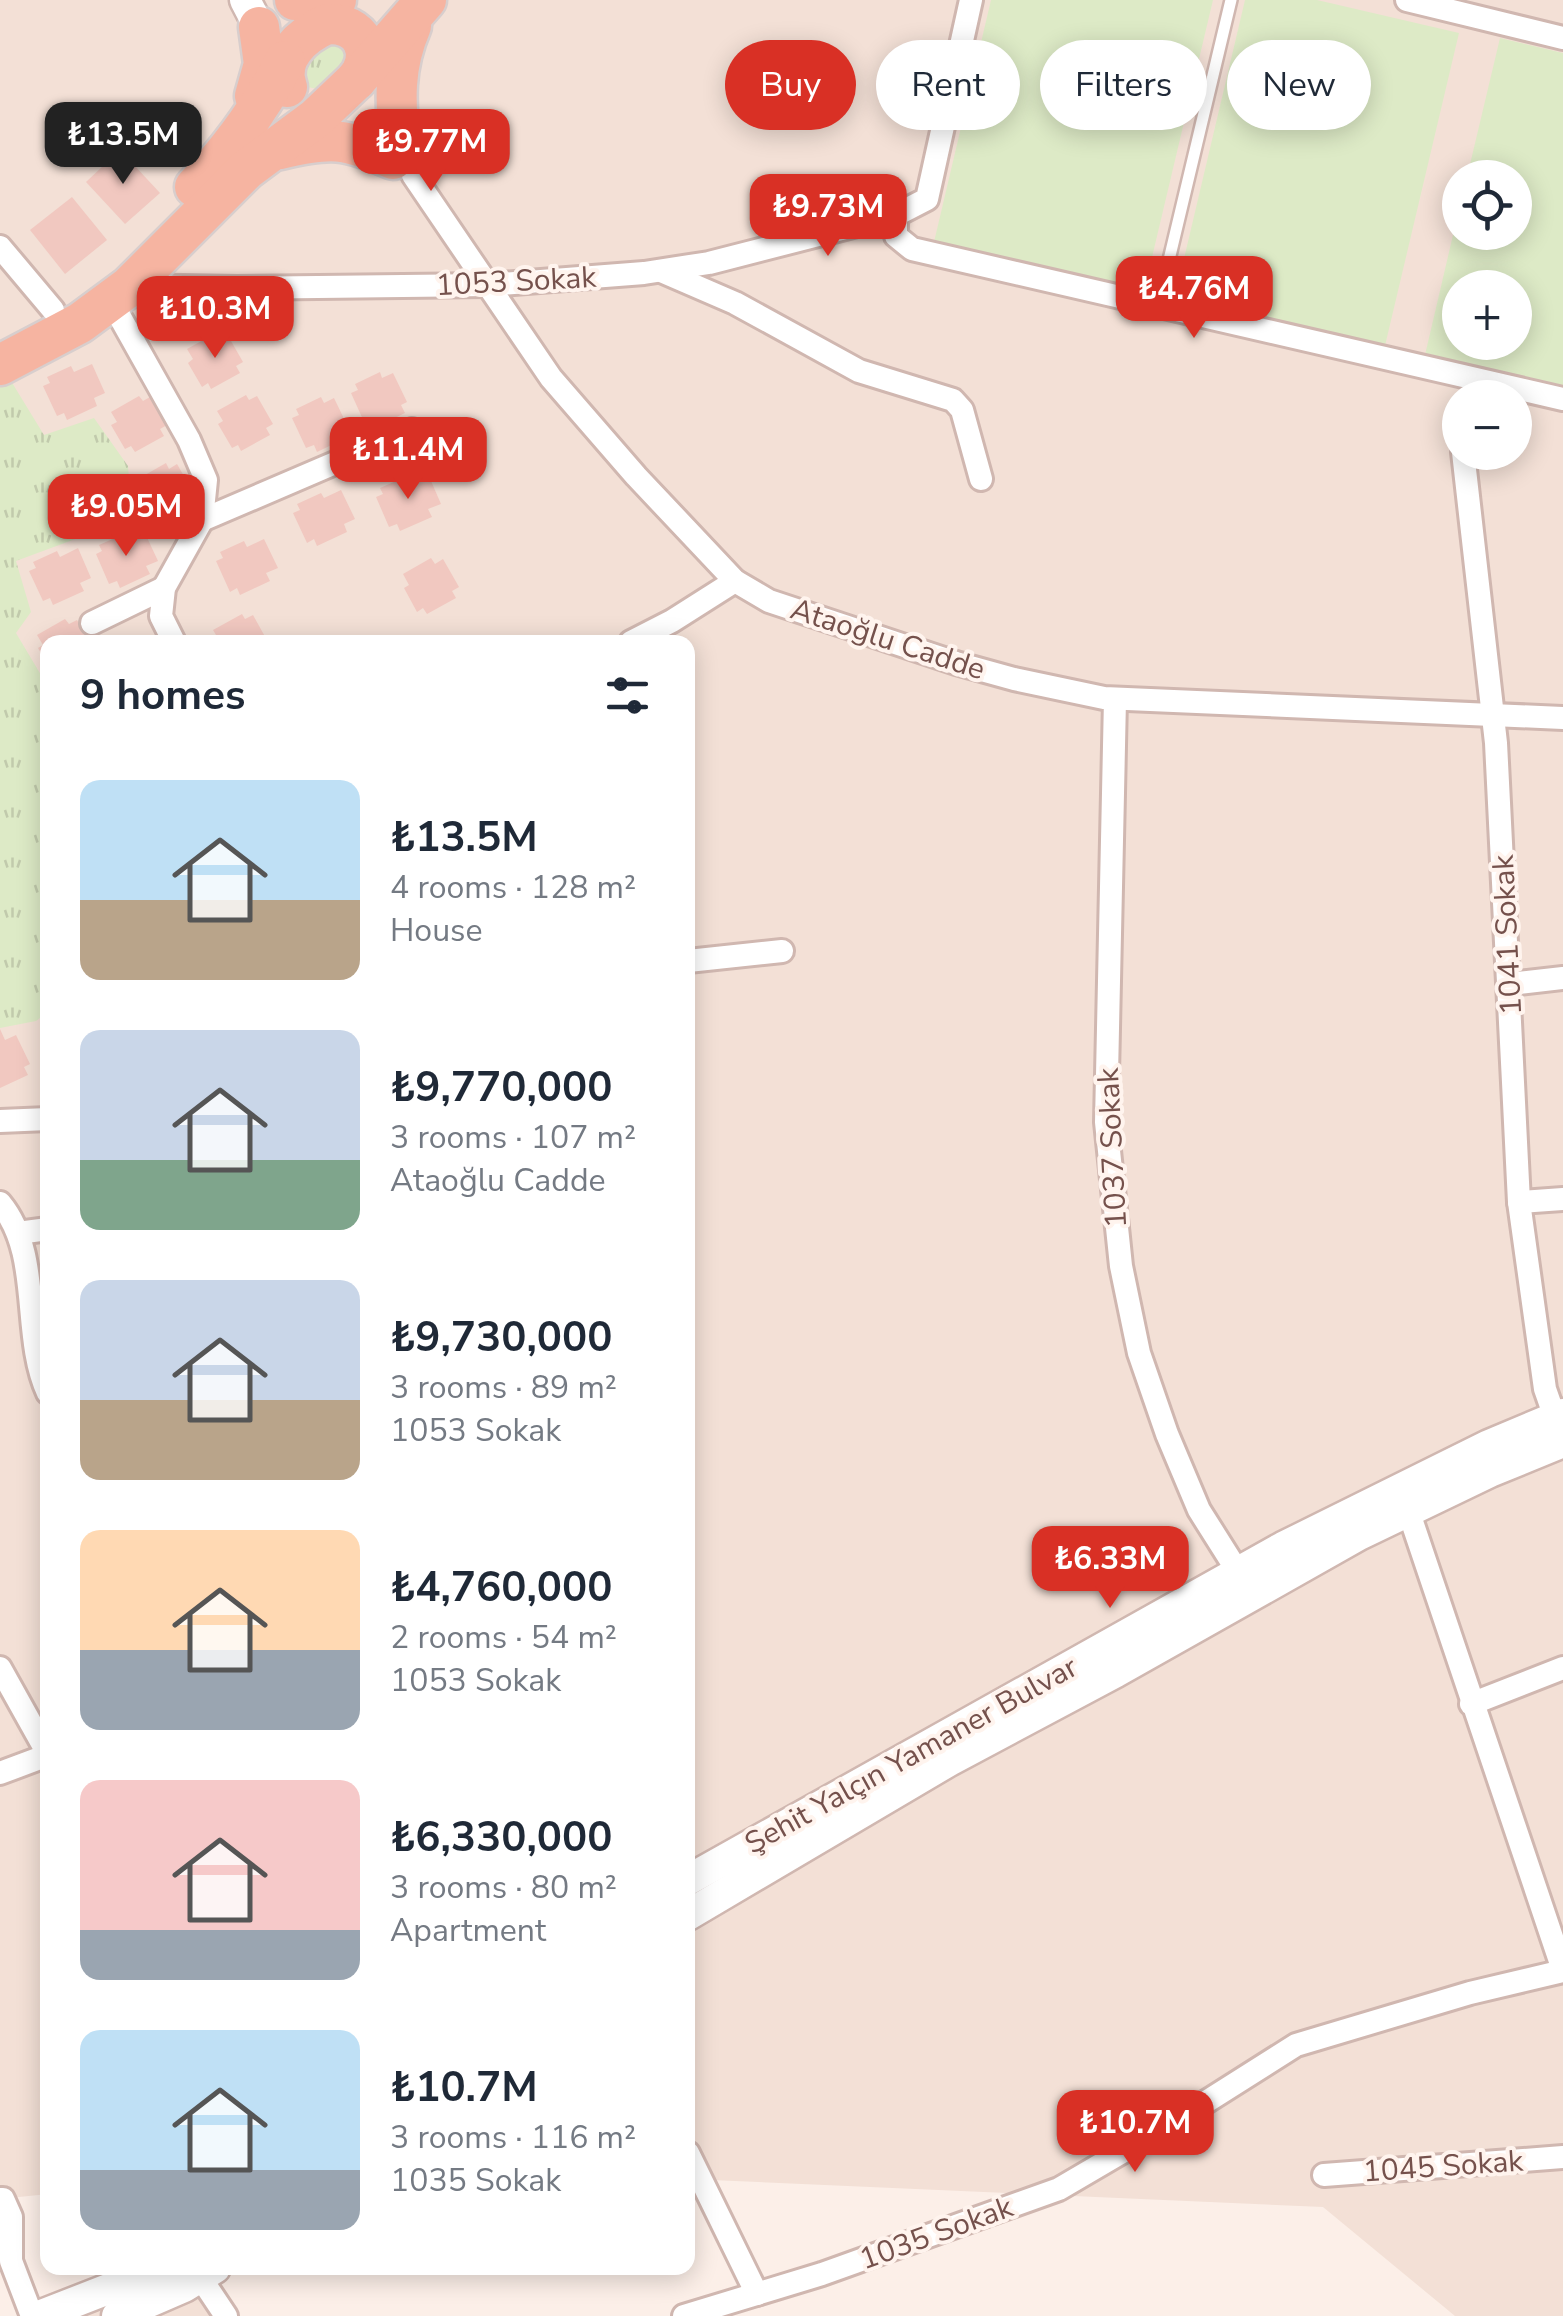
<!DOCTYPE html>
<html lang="en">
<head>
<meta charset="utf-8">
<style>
	:root { --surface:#fff; --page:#f2f2f3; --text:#1f2937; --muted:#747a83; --accent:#d93025 }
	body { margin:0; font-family:"Nunito Sans",sans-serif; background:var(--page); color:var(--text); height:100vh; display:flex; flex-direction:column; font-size:38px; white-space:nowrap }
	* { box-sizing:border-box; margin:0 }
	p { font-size:32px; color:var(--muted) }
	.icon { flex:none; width:55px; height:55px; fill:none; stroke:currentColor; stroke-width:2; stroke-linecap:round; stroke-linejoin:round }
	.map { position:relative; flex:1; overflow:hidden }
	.sheet { position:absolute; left:40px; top:635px; width:655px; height:1640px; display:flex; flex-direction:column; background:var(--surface); border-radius:20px; box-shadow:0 5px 25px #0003 }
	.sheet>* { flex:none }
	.guide { position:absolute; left:725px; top:40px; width:688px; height:90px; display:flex; gap:20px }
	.controls { position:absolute; left:1442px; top:160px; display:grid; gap:20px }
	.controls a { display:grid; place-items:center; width:90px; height:90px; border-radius:50%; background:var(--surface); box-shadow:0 5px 25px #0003; font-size:50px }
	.price { position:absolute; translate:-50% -85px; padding:0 22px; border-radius:20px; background:var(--accent); color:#fff; font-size:32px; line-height:65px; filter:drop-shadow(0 2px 5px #0008) }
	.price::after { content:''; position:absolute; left:50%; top:60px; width:30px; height:22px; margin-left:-15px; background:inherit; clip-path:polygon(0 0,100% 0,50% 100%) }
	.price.active { background:#222; color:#fff }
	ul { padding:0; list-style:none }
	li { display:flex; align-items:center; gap:30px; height:250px; padding:0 40px }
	li span { display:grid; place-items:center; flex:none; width:280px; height:200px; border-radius:20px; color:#555 }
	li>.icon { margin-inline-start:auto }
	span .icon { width:120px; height:120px; fill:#fffc; stroke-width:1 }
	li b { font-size:42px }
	h2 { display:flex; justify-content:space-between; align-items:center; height:120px; padding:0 40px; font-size:42px }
	.chip { padding:0 35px; border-radius:45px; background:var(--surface); box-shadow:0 5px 25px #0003; font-size:35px; line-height:90px }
	.chip.active { background:var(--accent); color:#fff }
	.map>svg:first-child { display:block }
	.residential { fill:#f3e0d6; fill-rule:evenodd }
	.grass { fill:url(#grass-tufts) }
	.garden { fill:#ddeac6; fill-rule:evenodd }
	.building { fill:#f1c8c0 }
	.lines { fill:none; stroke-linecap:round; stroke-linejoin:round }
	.service-casing { stroke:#d0b7b0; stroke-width:16 }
	.minor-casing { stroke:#d0b7b0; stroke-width:28 }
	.tertiary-casing { stroke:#d0b7b0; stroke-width:35 }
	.trunk-casing { stroke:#d8cecd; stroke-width:45 }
	.service { stroke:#fff; stroke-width:11 }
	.minor { stroke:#fff; stroke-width:22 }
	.tertiary { stroke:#fff; stroke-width:30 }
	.trunk { stroke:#f6b4a1; stroke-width:40 }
	.labels { text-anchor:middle; stroke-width:8; stroke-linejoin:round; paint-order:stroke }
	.street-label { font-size:30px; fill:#75514c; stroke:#fff4ee }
</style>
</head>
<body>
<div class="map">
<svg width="1563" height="2316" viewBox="0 0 1563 2316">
	<defs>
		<pattern id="grass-tufts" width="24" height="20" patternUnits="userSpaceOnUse" patternTransform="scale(2.5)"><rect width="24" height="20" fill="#ddeac6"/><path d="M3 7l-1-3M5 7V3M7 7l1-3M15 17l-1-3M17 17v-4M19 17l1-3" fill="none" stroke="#c1caac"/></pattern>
	</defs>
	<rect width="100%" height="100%" fill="#fcefe8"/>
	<!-- residential -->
	<g class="residential">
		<path d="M0,0H1563V2316H1455L1323,2207L688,2179V642H48V2194L0,2199ZM1460,178H1515V232H1460ZM1460,288H1515V342H1460ZM1460,398H1515V452H1460Z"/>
		<polygon points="194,2275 222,2316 80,2316"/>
	</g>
	<!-- grass -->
	<g class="grass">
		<polygon points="328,36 352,53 322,90 303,86 298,64"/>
		<polygon points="11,381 44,435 94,418 128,466 132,518 16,561 31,612 16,633 47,685 48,1012 36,1021 0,1028 0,387"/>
	</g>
	<!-- garden -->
	<g class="garden">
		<polygon points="991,0 1213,0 1144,291 934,242"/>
		<polygon points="1245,0 1317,0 1459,33 1384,350 1174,301"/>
		<path d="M1500,38L1563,53V387L1425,355L1460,205V232H1515V178L1467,177ZM1460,288H1515V342H1460Z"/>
	</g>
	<!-- building -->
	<g class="building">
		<polygon points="120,150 160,193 125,224 86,182"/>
		<polygon points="72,197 107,240 65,274 30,230"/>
		<polygon points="216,333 219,339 227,334 243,362 236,366 240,373 211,389 208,383 202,387 188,363 193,359 187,349"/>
		<polygon points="92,364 105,393 94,398 97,406 67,420 64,413 57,416 43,386 50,383 47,377 71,366 74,372"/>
		<polygon points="380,372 382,378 393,373 407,402 401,405 405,413 376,427 373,420 365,424 351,393 358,390 355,384"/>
		<polygon points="246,395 249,400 257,396 273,424 266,428 270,435 241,451 238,445 232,448 218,424 223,421 217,411"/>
		<polygon points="139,396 143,401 150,397 167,425 160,429 164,436 135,452 131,446 125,449 111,425 117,422 111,412"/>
		<polygon points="321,397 324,403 334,398 348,427 342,430 346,438 317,452 314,445 306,448 292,418 299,415 296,409"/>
		<polygon points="166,463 169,469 177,464 193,492 187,496 191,503 162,520 158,513 152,517 138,493 144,489 138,479"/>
		<polygon points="428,474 441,504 428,509 432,517 400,531 397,524 389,527 376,497 383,494 380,488 403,478 406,483"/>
		<polygon points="341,490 355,519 344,524 347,532 317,546 314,539 307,543 293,513 300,510 297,504 321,493 324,498"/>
		<polygon points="144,531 158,561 146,566 150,574 120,588 117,581 109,584 96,554 102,551 99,545 124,534 126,539"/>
		<polygon points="264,539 278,568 266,573 270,581 240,595 237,588 230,592 216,561 223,558 220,552 244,541 247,547"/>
		<polygon points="78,548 91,578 80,583 84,591 53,605 50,598 43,601 29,571 36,568 33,562 57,551 60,557"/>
		<polygon points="431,558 435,564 443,559 459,587 452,591 456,598 427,614 423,608 417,612 404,588 409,585 403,574"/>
		<polygon points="242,614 245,619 253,615 268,642 215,642 219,640 213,630"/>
		<polygon points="65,619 69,624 77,620 90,642 48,642 48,665 38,648 43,645 37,635"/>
		<polygon points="0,1029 5,1040 16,1035 30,1064 24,1067 28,1075 0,1088"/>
	</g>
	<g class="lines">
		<!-- service casing -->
		<g class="service-casing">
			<polyline id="service" points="1158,306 1231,0"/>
		</g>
		<!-- minor casing -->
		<g class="minor-casing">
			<g id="minor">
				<polyline points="1407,0 1563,38"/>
				<polyline points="413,175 551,378 636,476 735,581 769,601 956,663 1014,679 1104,698 1563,718"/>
				<polyline points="896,215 896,236 912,249 1563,399"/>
				<polyline points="0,247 53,310"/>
				<polyline points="661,271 735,303 859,371 953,400 962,410 981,479"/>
				<polyline points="130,286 237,288 488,285 644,273 709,263 896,215 927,199 971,0"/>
				<polyline points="111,301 189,440 206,480 202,520 164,588 161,616 174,642"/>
				<polyline points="1463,452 1496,743 1519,1202 1545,1389 1560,1432"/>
				<polyline points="202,520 412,430"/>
				<polyline points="92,623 164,588"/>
				<polyline points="631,642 672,621 735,581"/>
				<polyline points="1115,699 1106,1122 1121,1266 1139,1353 1167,1434 1199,1510 1245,1583"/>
				<polyline points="688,961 782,951"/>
				<polyline points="1509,984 1563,978"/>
				<polyline points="0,1121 48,1119"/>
				<polyline points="1519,1202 1563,1199"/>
				<path d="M0,1203C43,1255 21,1334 48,1393"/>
				<polyline points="18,1233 48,1229"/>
				<polyline points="1404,1498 1563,1970"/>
				<polyline points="0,1668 48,1754"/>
				<polyline points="1471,1704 1563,1668"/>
				<polyline points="0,1773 48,1755"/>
				<polyline points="688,2153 757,2294"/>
				<polyline points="1324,2175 1563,2157"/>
				<polyline points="0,2199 3,2199 11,2217 11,2261 32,2316"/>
				<polyline points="194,2268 226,2316"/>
				<polyline points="684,2316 822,2274 1059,2189 1187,2114 1296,2045 1470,1993 1563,1971"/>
			</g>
		</g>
		<!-- tertiary casing -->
		<g class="tertiary-casing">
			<g id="tertiary">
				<polyline points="245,0 269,46"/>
				<polyline points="688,1880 1283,1547 1489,1445 1563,1414"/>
				<polyline points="688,1915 949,1761 1116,1672 1359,1535 1490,1472 1563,1442"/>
				<polyline points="39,2316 162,2268"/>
				<polyline points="117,2316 184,2287 215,2268"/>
			</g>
		</g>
		<!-- trunk casing -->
		<g class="trunk-casing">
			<g id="trunk">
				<polyline points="295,0 336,0"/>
				<path d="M287,87C276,58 302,35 327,24C361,22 378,53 356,80"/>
				<polyline points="255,96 264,64 259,27"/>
				<path d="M401,144C394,103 394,65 411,26"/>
				<path d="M280,149C331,137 345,138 393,159"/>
				<path d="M195,187C230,150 262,106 285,61"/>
				<polyline points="0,365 80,323 130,286 246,170 316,118 356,80 426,0"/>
			</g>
		</g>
		<!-- service -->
		<use href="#service" class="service"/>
		<!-- minor -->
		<use href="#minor" class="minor"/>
		<!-- tertiary -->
		<use href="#tertiary" class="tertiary"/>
		<!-- trunk -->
		<use href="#trunk" class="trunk"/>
	</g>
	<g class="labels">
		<!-- street labels -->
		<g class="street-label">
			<text transform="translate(516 281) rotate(-3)" y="10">1053 Sokak</text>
			<text transform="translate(888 639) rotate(18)" y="10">Ataoğlu Cadde</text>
			<text transform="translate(1507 935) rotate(-93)" y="10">1041 Sokak</text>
			<text transform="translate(1112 1148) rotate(-93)" y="10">1037 Sokak</text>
			<text transform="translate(911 1755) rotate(-29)" y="10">Şehit Yalçın Yamaner Bulvar</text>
			<text transform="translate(1443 2166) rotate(-4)" y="10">1045 Sokak</text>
			<text transform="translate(936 2233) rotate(-20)" y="10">1035 Sokak</text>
		</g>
	</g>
</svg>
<div class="controls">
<a><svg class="icon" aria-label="locate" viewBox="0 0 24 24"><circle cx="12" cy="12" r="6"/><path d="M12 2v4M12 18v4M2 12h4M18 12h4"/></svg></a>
<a>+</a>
<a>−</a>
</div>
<b class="price active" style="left:123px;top:187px">₺13.5M</b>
<b class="price" style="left:431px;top:194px">₺9.77M</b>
<b class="price" style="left:828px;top:259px">₺9.73M</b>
<b class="price" style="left:1194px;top:341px">₺4.76M</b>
<b class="price" style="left:215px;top:361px">₺10.3M</b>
<b class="price" style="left:408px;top:502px">₺11.4M</b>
<b class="price" style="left:126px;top:559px">₺9.05M</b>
<b class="price" style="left:1110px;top:1611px">₺6.33M</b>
<b class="price" style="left:1135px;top:2175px">₺10.7M</b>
<div class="guide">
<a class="chip active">Buy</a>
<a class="chip">Rent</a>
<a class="chip">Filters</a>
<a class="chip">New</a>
</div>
<section class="sheet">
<h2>9 homes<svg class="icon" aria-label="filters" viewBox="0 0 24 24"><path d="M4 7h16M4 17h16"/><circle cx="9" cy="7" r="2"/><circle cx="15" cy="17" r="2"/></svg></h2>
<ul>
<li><span style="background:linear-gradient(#bfe0f5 60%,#b9a48a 0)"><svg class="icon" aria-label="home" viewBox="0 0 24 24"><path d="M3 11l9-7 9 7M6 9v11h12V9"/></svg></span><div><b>₺13.5M</b><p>4 rooms · 128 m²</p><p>House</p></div></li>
<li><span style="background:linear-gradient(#c9d6e8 65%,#7fa58c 0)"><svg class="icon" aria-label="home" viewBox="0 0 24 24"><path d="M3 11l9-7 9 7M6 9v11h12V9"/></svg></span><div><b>₺9,770,000</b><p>3 rooms · 107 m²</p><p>Ataoğlu Cadde</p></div></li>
<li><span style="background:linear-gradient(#c9d6e8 60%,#b9a48a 0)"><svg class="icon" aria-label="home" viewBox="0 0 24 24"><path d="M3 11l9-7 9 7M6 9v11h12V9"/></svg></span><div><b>₺9,730,000</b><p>3 rooms · 89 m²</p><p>1053 Sokak</p></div></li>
<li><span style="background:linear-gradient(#ffd9b3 60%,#9aa5b1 0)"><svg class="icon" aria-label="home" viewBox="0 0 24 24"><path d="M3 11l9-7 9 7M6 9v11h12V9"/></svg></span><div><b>₺4,760,000</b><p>2 rooms · 54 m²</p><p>1053 Sokak</p></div></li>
<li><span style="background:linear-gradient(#f6c9c9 75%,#9aa5b1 0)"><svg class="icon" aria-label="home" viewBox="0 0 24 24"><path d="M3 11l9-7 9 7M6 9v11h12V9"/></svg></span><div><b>₺6,330,000</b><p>3 rooms · 80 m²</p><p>Apartment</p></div></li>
<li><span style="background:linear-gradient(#bfe0f5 70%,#9aa5b1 0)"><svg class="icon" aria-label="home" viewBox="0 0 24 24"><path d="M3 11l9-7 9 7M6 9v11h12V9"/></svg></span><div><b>₺10.7M</b><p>3 rooms · 116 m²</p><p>1035 Sokak</p></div></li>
</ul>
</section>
</div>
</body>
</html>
